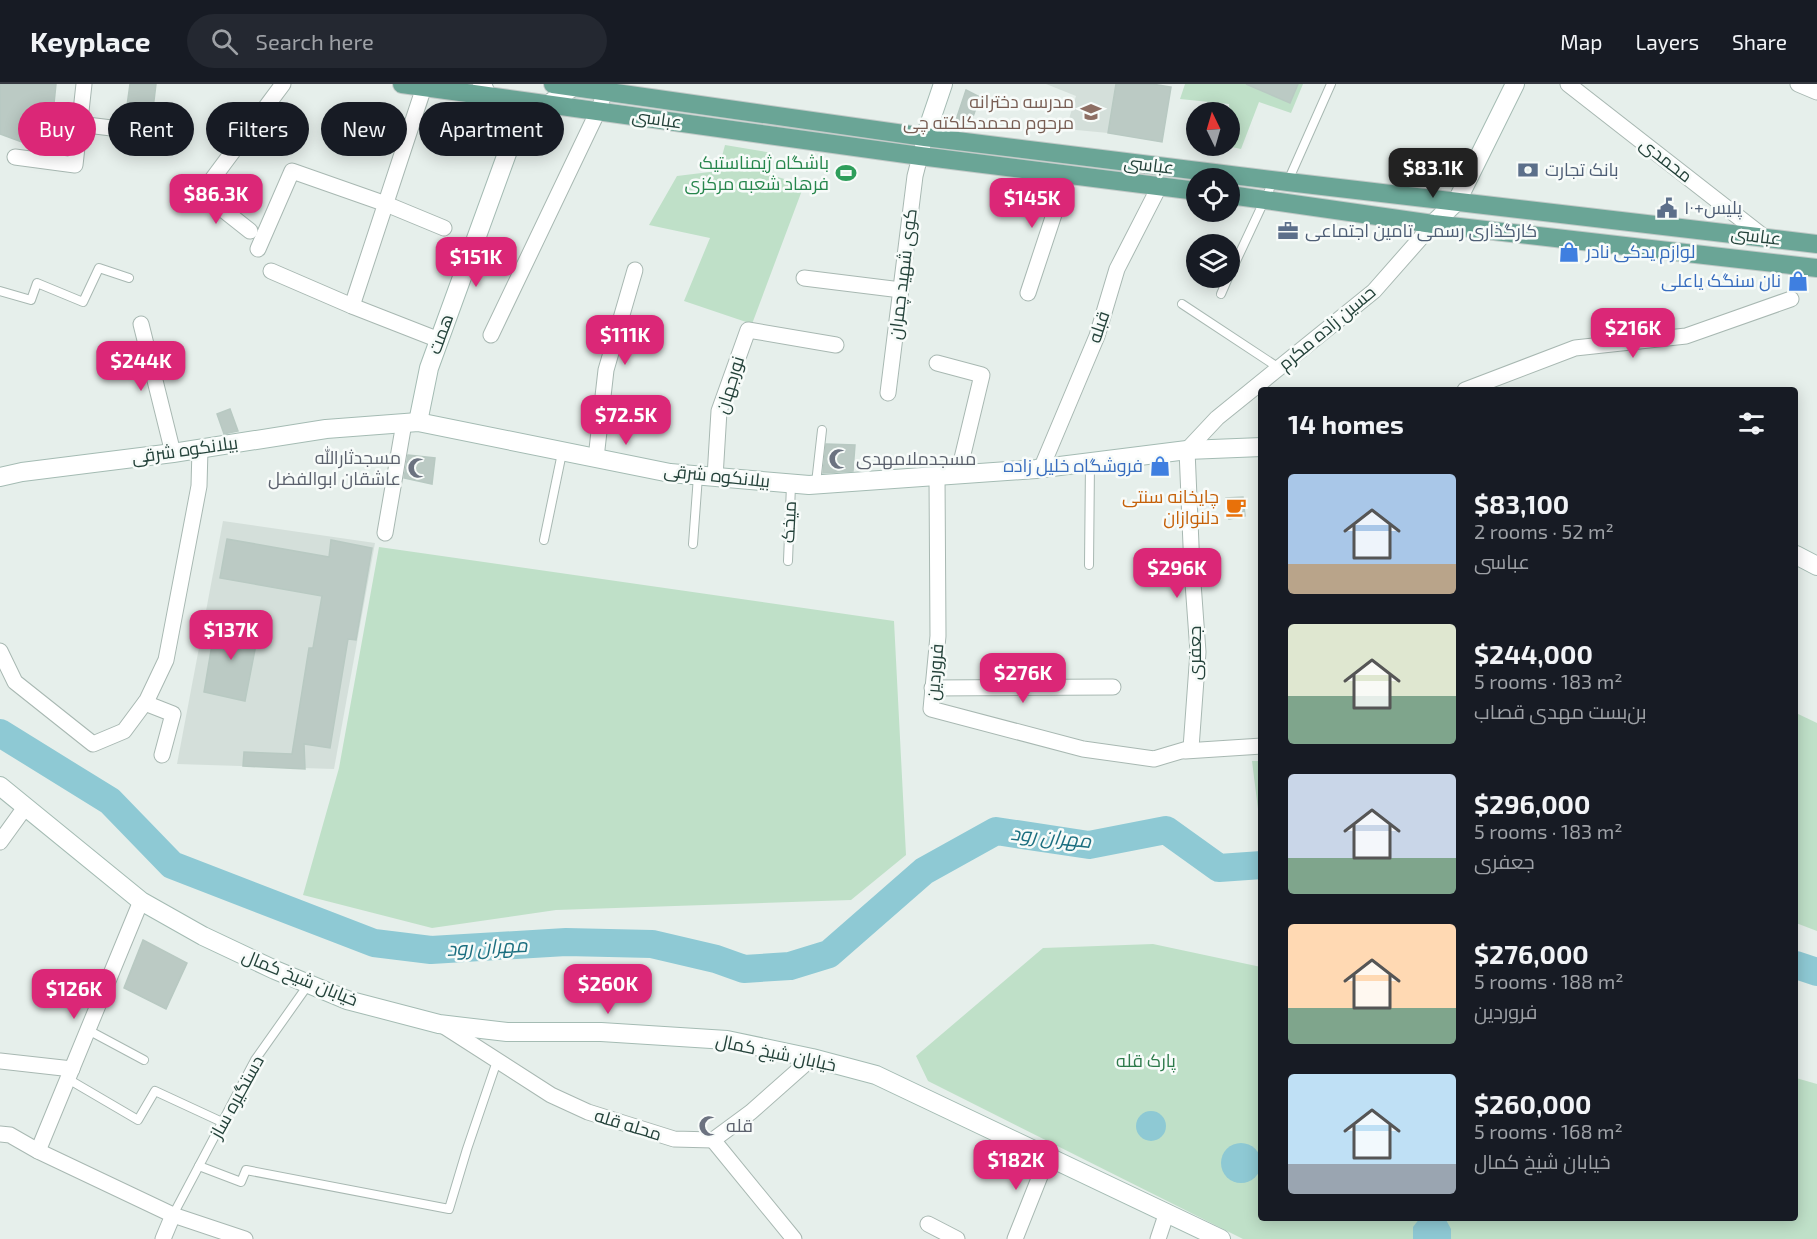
<!DOCTYPE html>
<html lang="en">
<head>
<meta charset="utf-8">
<style>
	:root { --surface:#171b24; --page:#242831; --text:#f1f3f6; --muted:#9ea1a6; --line:#363941; --accent:#db2777 }
	body { margin:0; font-family:"Exo 2",Cairo,sans-serif; background:var(--page); color:var(--text); height:100vh; display:flex; flex-direction:column; font-size:22px; white-space:nowrap }
	* { box-sizing:border-box; margin:0 }
	p { font-size:20px; color:var(--muted) }
	.icon { flex:none; width:33px; height:33px; fill:none; stroke:currentColor; stroke-width:2; stroke-linecap:round; stroke-linejoin:round }
	.map { position:relative; flex:1; overflow:hidden }
	.drawer { position:absolute; left:1258px; top:303px; width:540px; height:834px; display:flex; flex-direction:column; background:var(--surface); border-radius:6px; box-shadow:0 3px 15px #0003 }
	.drawer>* { flex:none }
	.top-card { position:absolute; left:18px; top:18px; width:570px; height:54px; display:flex; gap:12px }
	.needle { width:39px; rotate:355deg }
	.controls { position:absolute; left:1186px; top:18px; display:grid; gap:12px }
	.controls a { display:grid; place-items:center; width:54px; height:54px; border-radius:50%; background:var(--surface); box-shadow:0 3px 15px #0003; font-size:30px }
	.price { position:absolute; translate:-50% -51px; padding:0 14px; border-radius:12px; background:var(--accent); color:#fff; font-size:20px; line-height:39px; filter:drop-shadow(0 2px 3px #0008) }
	.price::after { content:''; position:absolute; left:50%; top:36px; width:18px; height:14px; margin-left:-9px; background:inherit; clip-path:polygon(0 0,100% 0,50% 100%) }
	.price.current { background:#222; color:#fff }
	ul { padding:0; list-style:none }
	li { display:flex; align-items:center; gap:18px; height:150px; padding:0 30px }
	li span { display:grid; place-items:center; flex:none; width:168px; height:120px; border-radius:6px; color:#555 }
	li>.icon { margin-inline-start:auto }
	span .icon { width:72px; height:72px; fill:#fffc; stroke-width:1 }
	li b { font-size:26px }
	h2 { display:flex; justify-content:space-between; align-items:center; height:72px; padding:0 30px; font-size:26px }
	.tag { padding:0 21px; border-radius:27px; background:var(--surface); box-shadow:0 3px 15px #0003; font-size:21px; line-height:54px }
	.tag.current { background:var(--accent); color:#fff }
	header { display:flex; align-items:center; gap:36px; box-sizing:border-box; height:84px; padding:0 30px; background:var(--surface); border-bottom:2px solid var(--line) }
	header strong { font-size:28px }
	nav { display:flex; gap:33px; margin-inline-start:auto; font-size:21px }
	.search { width:420px; height:54px; background:var(--page); display:flex; align-items:center; gap:15px; box-sizing:border-box; padding:0 21px; border-radius:33px; color:var(--muted); font-size:22px }
	.map>svg:first-child { display:block }
	.built { fill:#d4dfda }
	.green { fill:#bfe0c8 }
	.water { fill:#8ec9d4 }
	.lines { fill:none; stroke-linecap:round; stroke-linejoin:round }
	.river { stroke:#8ec9d4; stroke-width:28 }
	.building { fill:#bbcac4; stroke:#b8c9c2; stroke-width:1.5 }
	.lane-casing { stroke:#a8b8b2; stroke-width:10 }
	.street-casing { stroke:#a8b8b2; stroke-width:17 }
	.secondary-casing { stroke:#a4bbb3; stroke-width:20 }
	.primary-casing { stroke:#c2cac8; stroke-width:20 }
	.lane { stroke:#fff; stroke-width:8 }
	.street { stroke:#fff; stroke-width:15 }
	.secondary { stroke:#fff; stroke-width:18 }
	.primary { stroke:#6aa596; stroke-width:18 }
	.labels { text-anchor:middle; stroke-width:5; stroke-linejoin:round; paint-order:stroke }
	.education-label { font-size:18px; fill:#785e54; stroke:#f7fbf9; text-anchor:end }
	.street-label { font-size:18px; fill:#24423a; stroke:#f7fbf9 }
	.leisure-label { font-size:18px; fill:#27864d; stroke:#f7fbf9; text-anchor:end }
	.service-label { font-size:18px; fill:#4e5e75; stroke:#f7fbf9; text-anchor:start }
	.shop-label { font-size:18px; fill:#366cbe; stroke:#f7fbf9; text-anchor:end }
	.worship-label { font-size:18px; fill:#5b616d; stroke:#f7fbf9; text-anchor:start }
	.food-label { font-size:18px; fill:#c56008; stroke:#f7fbf9; text-anchor:end }
	.park-label { font-size:18px; fill:#2d7a4b; stroke:#f7fbf9 }
	.water-label { font-size:20px; font-style:italic; fill:#1c6f80; stroke:#f7fbf9 }
</style>
</head>
<body>
<header>
<strong>Keyplace</strong>
<div class="search"><svg class="icon" aria-label="search" viewBox="0 0 24 24"><circle cx="10" cy="10" r="6"/><path d="M15 15l6 6"/></svg>Search here</div>
<nav><a>Map</a><a>Layers</a><a>Share</a></nav>
</header>
<div class="map">
<svg width="1817" height="1155" viewBox="0 0 1817 1155">
	<rect width="100%" height="100%" fill="#e6efeb"/>
	<!-- built -->
	<g class="built">
		<polygon points="1046,0 1116,0 1108,49 1066,45 1076,12"/>
		<polygon points="223,437 375,459 334,685 177,680"/>
	</g>
	<!-- green -->
	<g class="green">
		<polygon points="1185,0 1303,0 1291,29 1259,18 1241,65 1227,62 1230,62 1229,20 1180,15"/>
		<polygon points="725,61 773,69 768,90 804,101 752,240 684,217 710,154 649,141 677,92 718,87"/>
		<polygon points="379,463 894,537 906,771 851,816 556,826 432,844 303,811 339,684"/>
		<polygon points="1796,629 1817,639 1817,847 1796,839"/>
		<polygon points="1252,677 1261,677 1261,749"/>
		<polygon points="1153,860 1261,883 1262,1134 1796,1134 1796,994 1817,1000 1817,1155 1243,1155 928,997 916,972 1043,864"/>
	</g>
	<!-- water -->
	<g class="water">
		<circle cx="1151" cy="1042" r="15"/>
		<circle cx="1241" cy="1079" r="20"/>
		<polygon points="1420,1134 1445,1134 1451,1145 1451,1155 1413,1155 1413,1143"/>
	</g>
	<g class="lines">
		<!-- river -->
		<g class="river">
			<polyline points="0,649 110,717 172,781 374,859 431,866 566,858 652,860 716,875 744,885 790,882 829,870 924,787 996,747 1089,761 1166,746 1219,784 1262,781"/>
			<polyline points="1796,881 1817,888"/>
		</g>
	</g>
	<!-- building -->
	<g class="building">
		<polygon points="0,0 56,0 49,68 0,50"/>
		<polygon points="130,0 156,0 151,41 145,38 125,36"/>
		<polygon points="1116,0 1152,0 1171,3 1162,58 1108,49"/>
		<polygon points="1246,0 1298,0 1290,19"/>
		<polygon points="966,6 980,13 970,41 955,39"/>
		<polygon points="230,325 238,347 224,350 217,330"/>
		<polygon points="826,360 855,361 853,387 823,389"/>
		<polygon points="408,371 435,374 432,400 404,394"/>
		<polygon points="1243,413 1245,432 1229,435 1226,414"/>
		<polygon points="227,455 329,473 331,456 372,464 356,556 348,555 330,664 304,660 305,685 243,682 244,668 292,670 309,564 313,564 322,512 220,494"/>
		<polygon points="216,537 259,545 245,617 204,608"/>
		<polygon points="143,856 187,879 166,925 124,904"/>
	</g>
	<g class="lines">
		<!-- lane casing -->
		<g class="lane-casing">
			<g id="lane">
				<polyline points="1288,97 1331,0"/>
				<polyline points="1230,190 1273,98"/>
				<polyline points="0,207 31,216 37,199 83,218 99,184 129,194"/>
				<polyline points="1221,210 1228,194"/>
				<polyline points="1182,220 1279,284"/>
				<polyline points="816,399 822,346"/>
				<polyline points="544,456 562,369"/>
				<polyline points="693,460 698,392"/>
				<polyline points="788,477 791,401"/>
				<polyline points="1089,481 1090,379"/>
				<polyline points="88,946 144,976"/>
				<polyline points="68,995 138,1036 155,1007 222,1038"/>
				<polyline points="199,1082 241,1098 246,1086 449,1125 467,1065 497,977"/>
				<polyline points="173,1131 255,976 308,901"/>
			</g>
		</g>
		<!-- street casing -->
		<g class="street-casing">
			<g id="street">
				<polyline points="1568,0 1764,153"/>
				<polyline points="1798,0 1817,8"/>
				<polyline points="79,40 144,48"/>
				<polyline points="15,73 75,81 84,0"/>
				<polyline points="250,147 202,109 283,0"/>
				<polyline points="258,165 292,87 386,120 444,144"/>
				<polyline points="271,187 352,222 439,256"/>
				<polyline points="804,194 901,206"/>
				<polyline points="1028,209 1067,91"/>
				<polyline points="352,222 425,0"/>
				<polyline points="141,240 173,369"/>
				<polyline points="491,251 598,27 608,0"/>
				<polyline points="937,279 982,291 958,391"/>
				<polyline points="1465,306 1575,264 1686,252 1791,215"/>
				<polyline points="888,309 915,92 925,53"/>
				<polyline points="596,374 606,286 635,186"/>
				<polyline points="1041,385 1097,252 1117,185 1159,103"/>
				<polyline points="937,392 938,552 931,625 1083,665 1154,675 1191,664 1198,568 1192,485 1187,366 1217,334 1374,207 1433,140"/>
				<polyline points="715,393 719,327 748,246 836,261"/>
				<polyline points="385,449 404,339"/>
				<polyline points="0,567 15,598 93,660 124,647 147,616 166,576 199,402 200,365"/>
				<polyline points="932,604 1113,603"/>
				<polyline points="145,619 173,630 162,671"/>
				<polyline points="1185,667 1262,662"/>
				<polyline points="0,758 26,722"/>
				<polyline points="442,941 551,1011 588,1028 674,1055 713,1056 751,1028 812,974"/>
				<polyline points="0,977 72,985"/>
				<polyline points="0,1050 10,1051 38,1067 173,1131 245,1155"/>
				<polyline points="713,1056 794,1155"/>
				<polyline points="38,1067 141,817"/>
				<polyline points="928,1140 957,1155"/>
				<polyline points="163,1155 173,1131"/>
				<polyline points="1015,1155 1048,1072"/>
				<polyline points="1158,1155 1167,1128"/>
			</g>
		</g>
		<!-- secondary casing -->
		<g class="secondary-casing">
			<g id="secondary">
				<polyline points="482,0 509,64"/>
				<polyline points="925,53 943,0"/>
				<polyline points="1433,140 1457,117 1515,0"/>
				<polyline points="418,338 429,284 509,64 533,31 573,3"/>
				<polyline points="0,393 22,388 173,369 326,345 418,338 670,389 809,401 1036,385 1187,366 1262,363"/>
				<polyline points="1796,471 1817,482"/>
				<polyline points="0,702 141,817 203,852 275,886 347,916 439,940 507,948 601,948 727,956 812,974 876,991 1221,1155"/>
			</g>
		</g>
		<!-- primary casing -->
		<g class="primary-casing">
			<g id="primary">
				<polyline points="402,0 920,72 1197,107"/>
				<polyline points="553,0 925,53 1288,98 1817,160"/>
				<polyline points="1230,111 1433,140 1817,184"/>
			</g>
		</g>
		<!-- lane -->
		<use href="#lane" class="lane"/>
		<!-- street -->
		<use href="#street" class="street"/>
		<!-- secondary -->
		<use href="#secondary" class="secondary"/>
		<!-- primary -->
		<use href="#primary" class="primary"/>
	</g>
	<!-- icons -->
	<defs>
		<g id="school-bare" transform="scale(1.62)"><path d="M0-5L7-2L0 1L-7-2ZM-4 1L0 2.5L4 1V4Q0 6-4 4Z" fill="#8d6e63" stroke="#f7fbf9" stroke-width="2.5" paint-order="stroke"/></g>
		<g id="bank-bare" transform="scale(1.62)"><path d="M-6-4H6V4H-6ZM0-2.3a2.3 2.3 0 1 0 0 4.6a2.3 2.3 0 1 0 0-4.6Z" fill="#5c6f8a" stroke="#f7fbf9" stroke-width="2.5" paint-order="stroke"/></g>
		<g id="stadium-bare" transform="scale(1.62)"><path d="M0-5a6.5 5 0 1 0 0 10a6.5 5 0 1 0 0-10ZM-3.5-1.8h7v3.6h-7Z" fill="#2e9e5b" stroke="#f7fbf9" stroke-width="2.5" paint-order="stroke"/></g>
		<g id="civic-bare" transform="scale(1.62)"><path d="M-.6-6.5H3V-4.5H.6V-3L4-1V1h2V6H-6V1h2V-1L-.6-3ZM-1.2 2.5V6h2.4V2.5Z" fill="#5c6f8a" stroke="#f7fbf9" stroke-width="2.5" paint-order="stroke"/></g>
		<g id="office-bare" transform="scale(1.62)"><path d="M-6-3h4V-5.5h4V-3h4V5H-6ZM-1-4.5V-3h2v-1.5ZM-6 0V1H6V0Z" fill="#5c6f8a" stroke="#f7fbf9" stroke-width="2.5" paint-order="stroke"/></g>
		<g id="shop-bare" transform="scale(1.62)"><path d="M-5-2.5h2.3a2.7 3.5 0 0 1 5.4 0H5L5.5 6h-11ZM-1.5-2.5h3a1.5 2.3 0 0 0-3 0Z" fill="#3f7fe0" stroke="#f7fbf9" stroke-width="2.5" paint-order="stroke"/></g>
		<g id="mosque-bare" transform="scale(1.62)"><path d="M3.5-4.9A6 6 0 1 0 3.5 4.9A5 5 0 1 1 3.5-4.9Z" fill="#6b7280" stroke="#f7fbf9" stroke-width="2.5" paint-order="stroke"/></g>
		<g id="cafe-bare" transform="scale(1.62)"><path d="M-5.5-4.5H6V0H3Q3 3.5 0 3.5H-2.5Q-5.5 3.5-5.5 0ZM3-3.2v2h1.7v-2ZM-6 4.5H4V6H-6Z" fill="#e8710a" stroke="#f7fbf9" stroke-width="2.5" paint-order="stroke"/></g>
	</defs>
	<g fill-rule="evenodd">
		<use href="#school-bare" x="1091" y="28"/>
		<use href="#bank-bare" x="1528" y="86"/>
		<use href="#stadium-bare" x="846" y="89"/>
		<use href="#civic-bare" x="1667" y="124"/>
		<use href="#office-bare" x="1288" y="147"/>
		<use href="#shop-bare" x="1569" y="168"/>
		<use href="#shop-bare" x="1798" y="197"/>
		<use href="#mosque-bare" x="839" y="375"/>
		<use href="#shop-bare" x="1160" y="382"/>
		<use href="#mosque-bare" x="418" y="384"/>
		<use href="#cafe-bare" x="1236" y="423"/>
		<use href="#mosque-bare" x="709" y="1042"/>
	</g>
	<g class="labels">
		<!-- education labels -->
		<g class="education-label">
			<text x="1074" y="24">مدرسه دخترانه<tspan x="1074" dy="21">مرحوم محمدکلکته چی</tspan></text>
		</g>
		<!-- street labels -->
		<g class="street-label">
			<text transform="translate(657 35) rotate(8)" y="6">عباسى</text>
			<text transform="translate(1666 76) rotate(38)" y="6">محمدی</text>
			<text transform="translate(1149 81) rotate(7)" y="6">عباسى</text>
			<text transform="translate(1756 152) rotate(7)" y="6">عباسى</text>
			<text transform="translate(903 190) rotate(-83)" y="6">کوی شهید چمران</text>
			<text transform="translate(1099 243) rotate(-71)" y="6">قبله</text>
			<text transform="translate(1327 244) rotate(-40)" y="6">حسین زاده مکرم</text>
			<text transform="translate(441 250) rotate(-70)" y="6">همت</text>
			<text transform="translate(730 301) rotate(-73)" y="6">نورجهان</text>
			<text transform="translate(185 366) rotate(-8)" y="6">بیلانکوه شرقی</text>
			<text transform="translate(717 392) rotate(6)" y="6">بیلانکوه شرقی</text>
			<text transform="translate(789 438) rotate(-87)" y="6">میخک</text>
			<text transform="translate(1195 569) rotate(-90)" y="6">جعفری</text>
			<text transform="translate(935 588) rotate(-85)" y="6">فروردین</text>
			<text transform="translate(300 894) rotate(22)" y="6">خیابان شیخ کمال</text>
			<text transform="translate(776 969) rotate(12)" y="6">خیابان شیخ کمال</text>
			<text transform="translate(237 1013) rotate(-61)" y="6">دستگیره ساز</text>
			<text transform="translate(628 1041) rotate(17)" y="6">محله قله</text>
		</g>
		<!-- leisure labels -->
		<g class="leisure-label">
			<text x="829" y="85">باشگاه ژیمناستیک<tspan x="829" dy="21">فرهاد شعبه مرکزی</tspan></text>
		</g>
		<!-- service labels -->
		<g class="service-label">
			<text x="1545" y="92">بانک تجارت</text>
			<text x="1684" y="130">پلیس+۱۰</text>
			<text x="1305" y="153">کارگذاری رسمی تامین اجتماعی</text>
		</g>
		<!-- shop labels -->
		<g class="shop-label">
			<text x="1586" y="174" text-anchor="start">لوازم یدکی نادر</text>
			<text x="1781" y="203">نان سنگک یاعلی</text>
			<text x="1143" y="388">فروشگاه خلیل زاده</text>
		</g>
		<!-- worship labels -->
		<g class="worship-label">
			<text x="401" y="380" text-anchor="end">مسجدثارالله<tspan x="401" dy="21">عاشقان ابوالفضل</tspan></text>
			<text x="856" y="381">مسجدملامهدی</text>
			<text x="726" y="1048">قله</text>
		</g>
		<!-- food labels -->
		<g class="food-label">
			<text x="1219" y="419">چایخانه سنتی<tspan x="1219" dy="21">دلنوازان</tspan></text>
		</g>
		<!-- park labels -->
		<g class="park-label">
			<text x="1146" y="983">پارک قله</text>
		</g>
		<!-- water labels -->
		<g class="water-label">
			<text transform="translate(1051 753) rotate(6)" y="7">مهران رود</text>
			<text transform="translate(487 863) rotate(-3)" y="7">مهران رود</text>
		</g>
	</g>
</svg>
<div class="controls">
<a><svg class="needle" viewBox="-14 -14 28 28"><path d="M0-13l5 13h-10z" fill="#e53935"/><path d="M0 13l5-13h-10z" fill="#9ea1a6"/></svg></a>
<a><svg class="icon" aria-label="locate" viewBox="0 0 24 24"><circle cx="12" cy="12" r="6"/><path d="M12 2v4M12 18v4M2 12h4M18 12h4"/></svg></a>
<a><svg class="icon" aria-label="layers" viewBox="0 0 24 24"><path d="M12 4l9 5-9 5-9-5zM3 14l9 5 9-5"/></svg></a>
</div>
<b class="price current" style="left:1433px;top:115px">$83.1K</b>
<b class="price" style="left:216px;top:141px">$86.3K</b>
<b class="price" style="left:1032px;top:145px">$145K</b>
<b class="price" style="left:476px;top:204px">$151K</b>
<b class="price" style="left:1633px;top:275px">$216K</b>
<b class="price" style="left:625px;top:282px">$111K</b>
<b class="price" style="left:141px;top:308px">$244K</b>
<b class="price" style="left:626px;top:362px">$72.5K</b>
<b class="price" style="left:1177px;top:515px">$296K</b>
<b class="price" style="left:231px;top:577px">$137K</b>
<b class="price" style="left:1023px;top:620px">$276K</b>
<b class="price" style="left:608px;top:931px">$260K</b>
<b class="price" style="left:74px;top:936px">$126K</b>
<b class="price" style="left:1016px;top:1107px">$182K</b>
<div class="top-card">
<a class="tag current">Buy</a>
<a class="tag">Rent</a>
<a class="tag">Filters</a>
<a class="tag">New</a>
<a class="tag">Apartment</a>
</div>
<section class="drawer">
<h2>14 homes<svg class="icon" aria-label="filters" viewBox="0 0 24 24"><path d="M4 7h16M4 17h16"/><circle cx="9" cy="7" r="2"/><circle cx="15" cy="17" r="2"/></svg></h2>
<ul>
<li><span style="background:linear-gradient(#a9c7e8 75%,#b9a48a 0)"><svg class="icon" aria-label="home" viewBox="0 0 24 24"><path d="M3 11l9-7 9 7M6 9v11h12V9"/></svg></span><div><b>$83,100</b><p>2 rooms · 52 m²</p><p>عباسى</p></div></li>
<li><span style="background:linear-gradient(#dfe7d0 60%,#7fa58c 0)"><svg class="icon" aria-label="home" viewBox="0 0 24 24"><path d="M3 11l9-7 9 7M6 9v11h12V9"/></svg></span><div><b>$244,000</b><p>5 rooms · 183 m²</p><p>بن‌بست مهدی قصاب</p></div></li>
<li><span style="background:linear-gradient(#c9d6e8 70%,#7fa58c 0)"><svg class="icon" aria-label="home" viewBox="0 0 24 24"><path d="M3 11l9-7 9 7M6 9v11h12V9"/></svg></span><div><b>$296,000</b><p>5 rooms · 183 m²</p><p>جعفری</p></div></li>
<li><span style="background:linear-gradient(#ffd9b3 70%,#7fa58c 0)"><svg class="icon" aria-label="home" viewBox="0 0 24 24"><path d="M3 11l9-7 9 7M6 9v11h12V9"/></svg></span><div><b>$276,000</b><p>5 rooms · 188 m²</p><p>فروردین</p></div></li>
<li><span style="background:linear-gradient(#bfe0f5 75%,#9aa5b1 0)"><svg class="icon" aria-label="home" viewBox="0 0 24 24"><path d="M3 11l9-7 9 7M6 9v11h12V9"/></svg></span><div><b>$260,000</b><p>5 rooms · 168 m²</p><p>خیابان شیخ کمال</p></div></li>
</ul>
</section>
</div>
</body>
</html>
